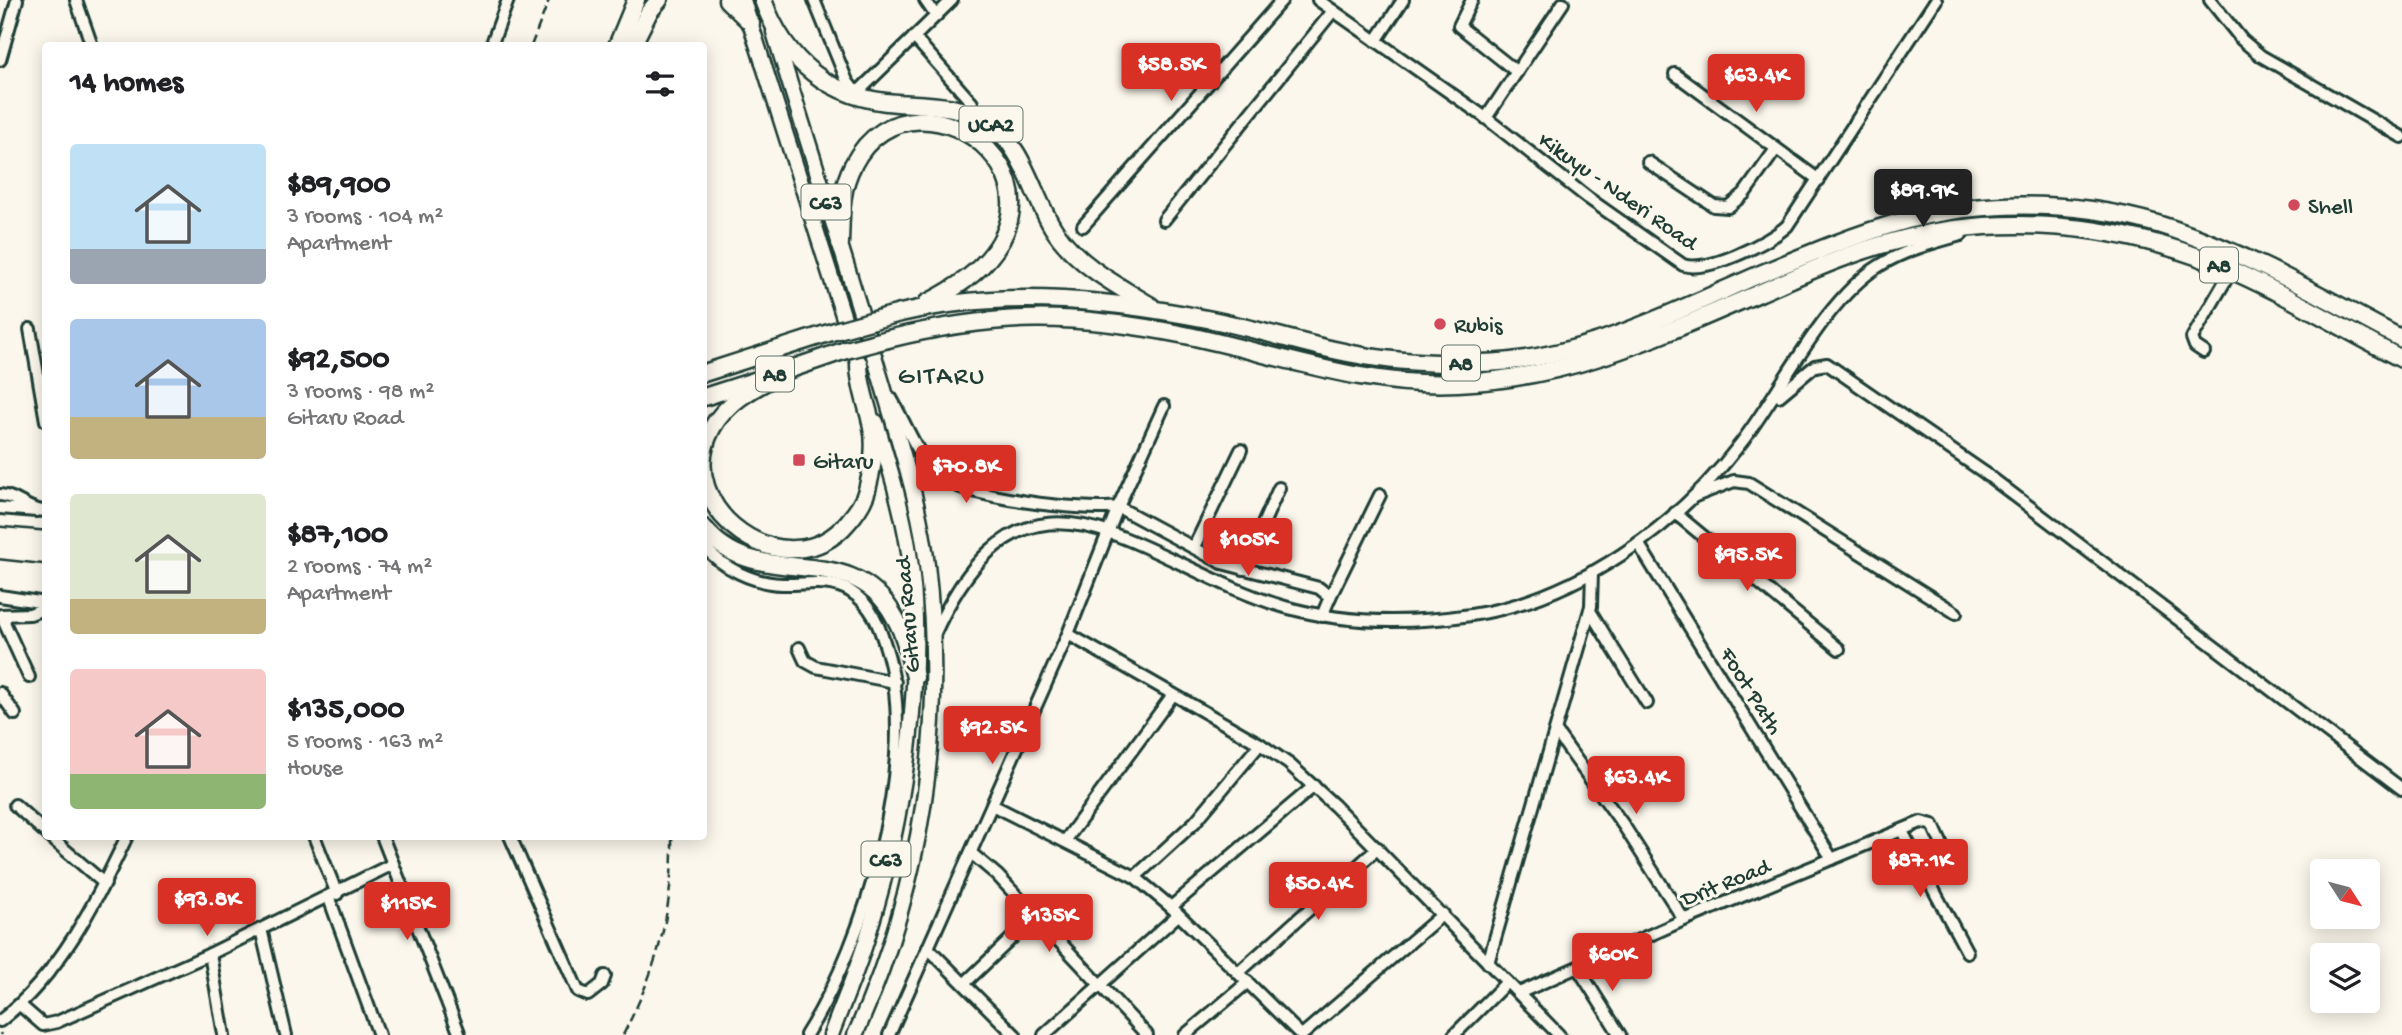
<!DOCTYPE html>
<html lang="en">
<head>
<meta charset="utf-8">
<style>
	:root { --surface:#fff; --page:#f2f2f2; --text:#202124; --muted:#757577; --accent:#d93025 }
	body { margin:0; font-family:"Gochi Hand",sans-serif; background:var(--page); color:var(--text); height:100vh; display:flex; flex-direction:column; font-size:26px; white-space:nowrap }
	* { box-sizing:border-box; margin:0 }
	p { font-size:23px; color:var(--muted) }
	.icon { flex:none; width:38px; height:38px; fill:none; stroke:currentColor; stroke-width:2; stroke-linecap:round; stroke-linejoin:round }
	.map { position:relative; flex:1; overflow:hidden }
	.drawer { position:absolute; left:42px; top:42px; width:665px; height:798px; display:flex; flex-direction:column; background:var(--surface); border-radius:7px; box-shadow:0 4px 18px #0003 }
	.drawer>* { flex:none }
	.needle { width:46px; rotate:126deg }
	.controls { position:absolute; left:2310px; top:859px; display:grid; gap:14px }
	.controls a { display:grid; place-items:center; width:70px; height:70px; border-radius:7px; background:var(--surface); box-shadow:0 4px 18px #0003; font-size:35px }
	.price { position:absolute; translate:-50% -60px; padding:0 16px; border-radius:7px; background:var(--accent); color:#fff; font-size:23px; line-height:46px; filter:drop-shadow(0 2px 4px #0008) }
	.price::after { content:''; position:absolute; left:50%; top:42px; width:21px; height:16px; margin-left:-10px; background:inherit; clip-path:polygon(0 0,100% 0,50% 100%) }
	.price.selected { background:#222; color:#fff }
	ul { padding:0; list-style:none }
	li { display:flex; align-items:center; gap:21px; height:175px; padding:0 28px }
	li span { display:grid; place-items:center; flex:none; width:196px; height:140px; border-radius:7px; color:#555 }
	li>.icon { margin-inline-start:auto }
	span .icon { width:84px; height:84px; fill:#fffc; stroke-width:1 }
	li b { font-size:30px }
	h2 { display:flex; justify-content:space-between; align-items:center; height:84px; padding:0 28px; font-size:30px }
	.map>svg:first-child { display:block }
	.lines { fill:none; stroke-linecap:round; stroke-linejoin:round }
	.minor-casing { stroke:#1f3d34; stroke-width:16 }
	.major-casing { stroke:#1f3d34; stroke-width:19 }
	.highway-casing { stroke:#1f3d34; stroke-width:21 }
	.minor { stroke:#fbf7ec; stroke-width:10 }
	.major { stroke:#fbf7ec; stroke-width:14 }
	.highway { stroke:#fbf7ec; stroke-width:16 }
	.rail { stroke:#1f3d34; stroke-width:2.5; stroke-dasharray:10 5; stroke-linecap:butt }
	.highway-bridge-casing { stroke:#1f3d34; stroke-width:21; stroke-linecap:butt }
	.highway-bridge { stroke:#fbf7ec; stroke-width:16 }
	.poi-dot { fill:#d1495b; stroke:#fbf7ec; stroke-width:2.5 }
	.labels { text-anchor:middle; stroke-width:6; stroke-linejoin:round; paint-order:stroke }
	.shield { fill:#fbf7ec; stroke:#61756b; stroke-width:2 }
	.shield-label { font-size:21px; font-weight:bold; fill:#1f3d34 }
	.street-label { font-size:23px; fill:#1f3d34; stroke:#fbf7ec }
	.poi-label { font-size:23px; fill:#1f3d34; stroke:#fbf7ec; text-anchor:start }
	.quarter-label { font-size:26px; letter-spacing:2px; fill:#1f3d34; stroke:#fbf7ec }
</style>
</head>
<body>
<div class="map">
<svg width="2402" height="1035" viewBox="0 0 2402 1035">
	<rect width="100%" height="100%" fill="#fbf7ec"/>
	<filter id="ink" filterUnits="userSpaceOnUse"><feTurbulence type="fractalNoise" baseFrequency=".0143" numOctaves="2"/><feDisplacementMap in="SourceGraphic" scale="14" xChannelSelector="R" yChannelSelector="G"/><feConvolveMatrix kernelMatrix="1 2 1 2 8 2 1 2 1" color-interpolation-filters="sRGB"/></filter>
	<g filter="url(#ink)">
		<g class="lines">
			<!-- minor casing -->
			<g class="minor-casing">
				<g id="minor">
					<polyline points="76,0 92,46"/>
					<polyline points="814,0 847,81 853,89 859,91 952,0"/>
					<polyline points="925,0 936,16"/>
					<path d="M1318,0L1486,118L1588,198L1683,265C1708,273 1768,243 1787,226L1936,0"/>
					<polyline points="1472,0 1459,26 1517,72"/>
					<polyline points="2210,0 2242,40 2261,56 2402,137"/>
					<polyline points="914,37 972,103"/>
					<polyline points="1376,41 1403,0"/>
					<polyline points="491,46 508,0"/>
					<polyline points="0,60 17,0"/>
					<polyline points="1675,74 1819,180"/>
					<polyline points="1486,118 1563,3"/>
					<polyline points="1648,162 1714,206 1728,207 1744,194 1776,149"/>
					<polyline points="1164,220 1333,11"/>
					<polyline points="1083,226 1282,0"/>
					<polyline points="30,329 46,421"/>
					<polyline points="2204,352 2195,346 2192,338 2231,271"/>
					<polyline points="1779,396 1815,366 1827,364 1985,473 2402,789"/>
					<path d="M891,398C905,422 918,458 939,476C964,498 1085,512 1118,507L1222,563L1319,588L1330,597L1322,616"/>
					<path d="M0,495C18,496 29,512 46,511"/>
					<polyline points="1695,496 1734,481 1749,483 1956,613"/>
					<polyline points="0,508 36,511"/>
					<polyline points="1675,513 1839,649"/>
					<polyline points="1638,543 1832,859"/>
					<path d="M704,546C722,568 753,583 782,584C806,585 828,578 850,591C872,605 879,625 886,648C921,758 866,940 806,1035"/>
					<polyline points="1194,547 1241,450"/>
					<polyline points="1243,569 1279,488"/>
					<polyline points="0,596 46,603"/>
					<polyline points="1330,597 1380,495"/>
					<polyline points="1590,611 1647,703"/>
					<polyline points="1,615 30,614 46,608"/>
					<polyline points="7,615 4,622 29,677"/>
					<polyline points="1068,634 1260,744 1289,764 1335,806 1559,1035"/>
					<path d="M934,635C1028,427 1141,565 1285,607C1345,624 1410,624 1471,615C1577,599 1677,527 1741,443C1781,391 1824,300 1879,266C1904,250 1933,243 1961,235"/>
					<polyline points="799,648 805,661 816,667 895,682"/>
					<polyline points="0,693 15,714"/>
					<polyline points="1557,733 1624,826 1684,920"/>
					<polyline points="15,805 46,833"/>
					<polyline points="992,805 1135,877 1171,907 1301,1035"/>
					<polyline points="1902,831 1967,952"/>
					<polyline points="49,836 105,884"/>
					<polyline points="314,836 337,894"/>
					<polyline points="382,836 460,1035"/>
					<polyline points="510,836 578,991 588,995 602,984 605,976"/>
					<polyline points="1065,841 1172,696"/>
					<polyline points="971,853 997,875 1147,1035"/>
					<polyline points="1135,877 1195,822 1260,744"/>
					<polyline points="329,898 379,1035"/>
					<polyline points="1171,907 1314,786"/>
					<polyline points="261,929 286,1035"/>
					<polyline points="928,948 1015,1035"/>
					<polyline points="210,954 224,1035"/>
					<polyline points="1488,963 1591,606 1592,572"/>
					<polyline points="1578,968 1620,1035"/>
					<polyline points="1238,973 1378,848"/>
					<polyline points="964,984 1035,916"/>
					<polyline points="1519,993 1684,920 1921,822 1933,825 1947,856"/>
					<polyline points="20,1005 43,1025 57,1022 210,954 393,864"/>
					<path d="M0,1021C60,974 95,904 127,836"/>
					<polyline points="889,1035 1068,634 1118,507 1164,406"/>
					<polyline points="1044,1035 1178,915"/>
					<polyline points="1185,1035 1248,982"/>
					<polyline points="1302,1035 1443,914"/>
					<polyline points="1454,1035 1507,982"/>
				</g>
			</g>
			<!-- major casing -->
			<g class="major-casing">
				<g id="major">
					<polyline points="743,0 857,359"/>
					<path d="M774,32C810,150 848,267 883,386C900,445 920,504 927,565C946,727 922,887 855,1035"/>
					<path d="M831,1035C843,1002 858,969 868,935C904,819 928,666 908,546C901,504 888,462 876,422"/>
				</g>
			</g>
			<!-- highway casing -->
			<g class="highway-casing">
				<g id="highway">
					<polyline points="727,0 751,23"/>
					<path d="M763,0C785,62 831,99 897,103C929,105 961,104 989,123C1025,148 1032,196 1055,231C1078,265 1116,285 1151,306"/>
					<polyline points="617,46 636,0"/>
					<polyline points="632,46 649,12 659,0"/>
					<path d="M840,243C841,216 840,189 853,165C916,42 1127,203 927,303"/>
					<path d="M885,317C990,288 1101,298 1207,319C1256,328 1304,345 1353,354C1394,362 1438,364 1480,363C1579,361 1669,314 1758,275C1806,255 1856,234 1907,220C1991,198 2091,201 2173,229C2253,256 2328,300 2402,339"/>
					<path d="M888,339C999,312 1073,313 1185,335C1277,354 1363,388 1458,383C1571,378 1657,337 1759,293C1803,274 1846,254 1892,242C1998,212 2118,223 2219,265C2282,291 2341,328 2402,359"/>
					<path d="M787,370C760,385 727,400 712,428C668,509 788,594 848,522C856,513 864,501 867,490C872,471 876,446 872,427C868,406 859,386 859,364"/>
					<polyline points="704,373 838,330"/>
					<polyline points="779,373 846,350"/>
					<polyline points="704,397 757,380"/>
					<path d="M704,528C756,595 851,536 894,616C905,634 909,656 915,677"/>
					<polyline points="0,536 46,540"/>
					<polyline points="0,550 46,555"/>
				</g>
			</g>
			<!-- minor -->
			<use href="#minor" class="minor"/>
			<!-- major -->
			<use href="#major" class="major"/>
			<!-- highway -->
			<use href="#highway" class="highway"/>
			<!-- rail -->
			<g class="rail">
				<polyline points="531,46 549,0"/>
				<polyline points="0,1033 1,1035"/>
				<path d="M623,1035C658,966 673,914 672,836"/>
			</g>
			<!-- highway-bridge casing -->
			<g class="highway-bridge-casing">
				<g id="highway-bridge">
					<polyline points="838,330 885,317"/>
					<polyline points="846,350 888,339"/>
				</g>
			</g>
			<!-- highway-bridge -->
			<use href="#highway-bridge" class="highway-bridge"/>
		</g>
	</g>
	<!-- markers -->
	<g class="poi-dot">
		<circle cx="2294" cy="205" r="7"/>
		<circle cx="1440" cy="324" r="7"/>
		<rect x="792" y="453" width="14" height="14" rx="3.5"/>
	</g>
	<g class="labels">
		<!-- shield labels -->
		<g class="shield">
			<rect x="959.5" y="106.5" width="63" height="35" rx="5"/>
			<rect x="801.5" y="184.5" width="49" height="35" rx="5"/>
			<rect x="2200" y="247.5" width="38" height="35" rx="5"/>
			<rect x="1442" y="345.5" width="38" height="35" rx="5"/>
			<rect x="756" y="356.5" width="38" height="35" rx="5"/>
			<rect x="861.5" y="841.5" width="49" height="35" rx="5"/>
		</g>
		<g class="shield-label">
			<text x="991" y="131">UCA2</text>
			<text x="826" y="209">C63</text>
			<text x="2219" y="272">A8</text>
			<text x="1461" y="370">A8</text>
			<text x="775" y="381">A8</text>
			<text x="886" y="866">C63</text>
		</g>
		<!-- street labels -->
		<g class="street-label">
			<text transform="translate(1619 190) rotate(35)" y="8">Kikuyu - Nderi Road</text>
			<text transform="translate(906 615) rotate(-95)" y="8">Gitaru Road</text>
			<text transform="translate(1753 690) rotate(58)" y="8">Foot Path</text>
			<text transform="translate(1725 881) rotate(-22)" y="8">Drit Road</text>
		</g>
		<!-- poi labels -->
		<g class="poi-label">
			<text x="2308" y="213">Shell</text>
			<text x="1454" y="332">Rubis</text>
			<text x="813" y="468">Gitaru</text>
		</g>
		<!-- quarter labels -->
		<g class="quarter-label">
			<text x="942" y="383">GITARU</text>
		</g>
	</g>
</svg>
<div class="controls">
<a><svg class="needle" viewBox="-14 -14 28 28"><path d="M0-13l5 13h-10z" fill="#e53935"/><path d="M0 13l5-13h-10z" fill="#757577"/></svg></a>
<a><svg class="icon" aria-label="layers" viewBox="0 0 24 24"><path d="M12 4l9 5-9 5-9-5zM3 14l9 5 9-5"/></svg></a>
</div>
<b class="price" style="left:1171px;top:103px">$58.5K</b>
<b class="price" style="left:1756px;top:114px">$63.4K</b>
<b class="price selected" style="left:1923px;top:229px">$89.9K</b>
<b class="price" style="left:966px;top:505px">$70.8K</b>
<b class="price" style="left:1248px;top:578px">$105K</b>
<b class="price" style="left:1747px;top:593px">$95.5K</b>
<b class="price" style="left:992px;top:766px">$92.5K</b>
<b class="price" style="left:1636px;top:816px">$63.4K</b>
<b class="price" style="left:1920px;top:899px">$87.1K</b>
<b class="price" style="left:1318px;top:922px">$50.4K</b>
<b class="price" style="left:207px;top:938px">$93.8K</b>
<b class="price" style="left:407px;top:942px">$115K</b>
<b class="price" style="left:1049px;top:954px">$135K</b>
<b class="price" style="left:1612px;top:993px">$60K</b>
<section class="drawer">
<h2>14 homes<svg class="icon" aria-label="filters" viewBox="0 0 24 24"><path d="M4 7h16M4 17h16"/><circle cx="9" cy="7" r="2"/><circle cx="15" cy="17" r="2"/></svg></h2>
<ul>
<li><span style="background:linear-gradient(#bfe0f5 75%,#9aa5b1 0)"><svg class="icon" aria-label="home" viewBox="0 0 24 24"><path d="M3 11l9-7 9 7M6 9v11h12V9"/></svg></span><div><b>$89,900</b><p>3 rooms · 104 m²</p><p>Apartment</p></div></li>
<li><span style="background:linear-gradient(#a9c7e8 70%,#c2b280 0)"><svg class="icon" aria-label="home" viewBox="0 0 24 24"><path d="M3 11l9-7 9 7M6 9v11h12V9"/></svg></span><div><b>$92,500</b><p>3 rooms · 98 m²</p><p>Gitaru Road</p></div></li>
<li><span style="background:linear-gradient(#dfe7d0 75%,#c2b280 0)"><svg class="icon" aria-label="home" viewBox="0 0 24 24"><path d="M3 11l9-7 9 7M6 9v11h12V9"/></svg></span><div><b>$87,100</b><p>2 rooms · 74 m²</p><p>Apartment</p></div></li>
<li><span style="background:linear-gradient(#f6c9c9 75%,#8fb573 0)"><svg class="icon" aria-label="home" viewBox="0 0 24 24"><path d="M3 11l9-7 9 7M6 9v11h12V9"/></svg></span><div><b>$135,000</b><p>5 rooms · 163 m²</p><p>House</p></div></li>
</ul>
</section>
</div>
</body>
</html>
